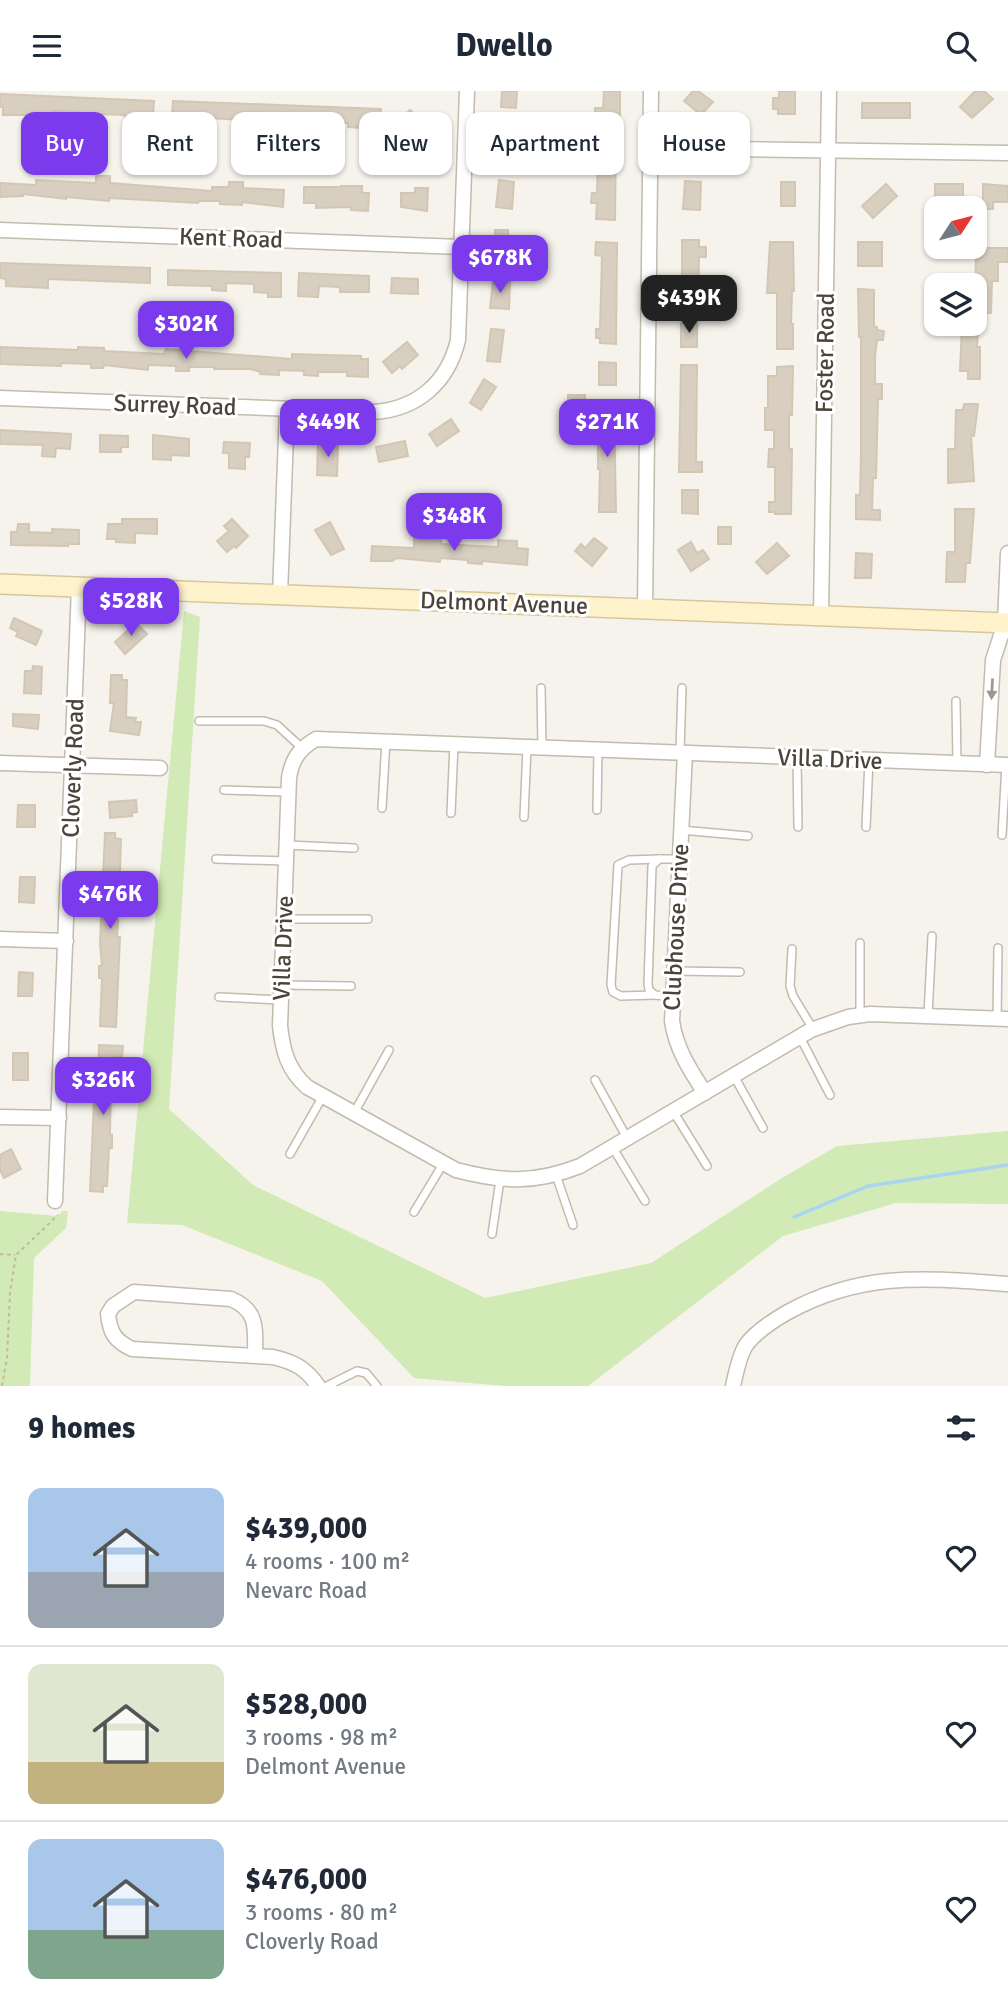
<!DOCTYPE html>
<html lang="en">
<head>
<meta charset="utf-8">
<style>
	:root { --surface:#fff; --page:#f2f2f3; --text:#1f2937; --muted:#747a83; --line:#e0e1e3; --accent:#7c3aed }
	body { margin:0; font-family:Signika,sans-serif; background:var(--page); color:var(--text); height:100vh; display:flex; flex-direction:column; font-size:26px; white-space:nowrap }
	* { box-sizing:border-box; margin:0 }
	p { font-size:23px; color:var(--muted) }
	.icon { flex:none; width:38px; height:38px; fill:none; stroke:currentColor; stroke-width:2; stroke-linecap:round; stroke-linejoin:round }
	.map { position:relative; height:1295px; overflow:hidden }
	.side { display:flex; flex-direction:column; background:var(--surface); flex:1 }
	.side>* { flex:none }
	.top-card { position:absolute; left:21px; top:21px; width:966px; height:63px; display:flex; gap:14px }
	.needle { width:46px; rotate:54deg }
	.tools { position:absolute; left:924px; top:105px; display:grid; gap:14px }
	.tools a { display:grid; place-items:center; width:63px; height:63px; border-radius:14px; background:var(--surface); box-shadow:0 2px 5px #0004; font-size:35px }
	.price { position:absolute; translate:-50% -60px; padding:0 16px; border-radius:14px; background:var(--accent); color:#fff; font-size:23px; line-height:46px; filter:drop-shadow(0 2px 4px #0008) }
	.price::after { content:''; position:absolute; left:50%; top:42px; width:21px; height:16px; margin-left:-10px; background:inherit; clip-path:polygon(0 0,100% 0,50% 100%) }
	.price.active { background:#222; color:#fff }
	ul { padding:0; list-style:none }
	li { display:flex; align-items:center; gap:21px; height:175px; padding:0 28px }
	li+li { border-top:2px solid var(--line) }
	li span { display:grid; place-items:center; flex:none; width:196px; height:140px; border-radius:14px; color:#555 }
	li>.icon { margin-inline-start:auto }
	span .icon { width:84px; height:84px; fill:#fffc; stroke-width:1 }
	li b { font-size:30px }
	h2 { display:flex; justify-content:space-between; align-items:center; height:84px; padding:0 28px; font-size:30px }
	.tag { padding:0 24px; border-radius:14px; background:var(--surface); box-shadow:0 2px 5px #0004; font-size:24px; line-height:63px }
	.tag.active { background:var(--accent); color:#fff }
	header { display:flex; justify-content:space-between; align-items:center; height:91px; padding:0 28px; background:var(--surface); font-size:32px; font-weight:700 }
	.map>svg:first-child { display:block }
	.green { fill:#d2eab5 }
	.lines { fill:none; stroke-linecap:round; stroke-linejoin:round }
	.stream { stroke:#a9d4f2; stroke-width:3.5 }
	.building { fill:#d8cfc1; stroke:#d3c7b4; stroke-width:2 }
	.lane-casing { stroke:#c2bbae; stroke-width:10 }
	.street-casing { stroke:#c2bbae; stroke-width:17 }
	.secondary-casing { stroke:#d6c79b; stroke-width:22 }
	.path { stroke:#c4b79f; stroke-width:2; stroke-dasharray:3.5 3.5; stroke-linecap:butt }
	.lane { stroke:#fff; stroke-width:7 }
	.street { stroke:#fff; stroke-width:14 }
	.secondary { stroke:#fff3cd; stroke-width:19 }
	.oneway { fill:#9c9892 }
	.labels { text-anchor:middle; stroke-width:6; stroke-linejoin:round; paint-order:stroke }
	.street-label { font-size:24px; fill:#4b4439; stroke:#fff }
</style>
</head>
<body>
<header><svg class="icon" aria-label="menu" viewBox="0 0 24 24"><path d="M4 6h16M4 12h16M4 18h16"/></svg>Dwello<svg class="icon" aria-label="search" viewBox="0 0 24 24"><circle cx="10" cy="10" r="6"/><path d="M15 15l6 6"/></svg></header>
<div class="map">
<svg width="1008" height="1295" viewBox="0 0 1008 1295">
	<rect width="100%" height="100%" fill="#f6f3ec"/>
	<!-- green -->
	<g class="green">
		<polygon points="184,520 200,526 169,1018 253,1094 485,1207 651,1172 782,1087 837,1055 1008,1040 1008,1113 896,1112 783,1145 588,1295 504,1295 414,1287 322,1190 182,1134 127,1132"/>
		<polygon points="0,1120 58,1125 62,1120 68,1120 66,1137 34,1167 30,1295 0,1295"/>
	</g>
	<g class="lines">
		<!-- stream -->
		<polyline class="stream" points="794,1126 868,1095 1008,1074"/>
	</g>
	<!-- building -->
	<g class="building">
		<polygon points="502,0 517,0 516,17 501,16"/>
		<polygon points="604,0 620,0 620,47 616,47 615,129 596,128 597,112 591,112 592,102 597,102 598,61 602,61 602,32 595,31 595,17 603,17"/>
		<polygon points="693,0 698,0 713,11 701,24 684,10"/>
		<polygon points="779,0 795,0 795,23 778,23 778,18 773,18 773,7 779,7"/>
		<polygon points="975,0 984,0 993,8 972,27 960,16"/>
		<polygon points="0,3 154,10 153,25 139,24 139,30 125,29 125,24 99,23 99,30 81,29 82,21 53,20 53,28 40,28 40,24 3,24 3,16 0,16"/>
		<polygon points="173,10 381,18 380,36 372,36 372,44 362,43 362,37 348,36 348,32 316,30 315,40 301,39 302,30 243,26 243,29 172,25"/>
		<rect x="862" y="12" width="48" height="15"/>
		<polygon points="410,19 433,42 423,51 400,29"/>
		<polygon points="499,36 511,36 512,69 497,70 496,48 500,48"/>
		<polygon points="96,85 110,85 110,92 212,100 212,96 229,96 229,91 243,91 243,97 284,99 283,116 242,111 242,114 220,113 220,110 199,110 198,112 109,107 109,110 66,106 66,108 23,103 23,105 0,106 0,92 36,94 36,89 96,92"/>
		<polygon points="499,89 514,91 512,118 496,116"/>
		<polygon points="685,90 701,91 700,119 683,118"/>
		<rect x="781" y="91" width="14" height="24"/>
		<polygon points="886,93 897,105 873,127 862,115"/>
		<polygon points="935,93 963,93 963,111 948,111 948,116 935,116"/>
		<polygon points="983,93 1008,95 1008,111 993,111 993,118 983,118"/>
		<polygon points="341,95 362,95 362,102 369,102 368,120 351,119 351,116 316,117 316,112 304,112 304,96 341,96"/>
		<polygon points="415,97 428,97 427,120 401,116 401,102 415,102"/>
		<polygon points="495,139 508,139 508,154 515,154 515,166 495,166"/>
		<polygon points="682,149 699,149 699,156 706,156 706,166 699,166 698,214 682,214"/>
		<polygon points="596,151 617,152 616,253 600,252 600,247 596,247 596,238 600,238 602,165 595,164"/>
		<polygon points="770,151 793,151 794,200 792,200 791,233 793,233 793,258 777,258 777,202 767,202"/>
		<rect x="858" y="151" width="24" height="24"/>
		<polygon points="976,157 1008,157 1008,171 998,171 998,190 992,190 991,222 975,221"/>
		<polygon points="0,172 150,177 150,192 48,188 48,197 6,195 6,188 0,187"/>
		<polygon points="168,179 281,182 281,206 268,206 268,202 254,201 254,193 226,192 226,200 212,199 212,195 168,194"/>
		<polygon points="299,182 369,185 369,201 340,201 340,196 319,195 318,206 298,205"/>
		<polygon points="392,187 418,188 418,203 391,202"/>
		<polygon points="493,190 510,191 509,218 490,217"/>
		<polygon points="858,198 874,199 874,236 877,236 877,239 884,240 883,249 877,249 875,265 875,293 882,293 882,308 878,308 876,387 873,387 872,419 880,419 880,429 856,428 856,404 860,404 861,363 861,246 859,246"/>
		<rect x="681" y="232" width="16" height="24"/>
		<polygon points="962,233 978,233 977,256 980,256 980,288 968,288 968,280 960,280"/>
		<polygon points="491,238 504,239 500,271 487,270"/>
		<polygon points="407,251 418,264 402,278 400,275 392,282 383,271"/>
		<polygon points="0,256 78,259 78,256 104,257 104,260 164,263 166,258 292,268 292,263 361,265 361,268 368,268 368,286 347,285 347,281 318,281 318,285 304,284 304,280 279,279 279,284 260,283 261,281 250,278 214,278 214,276 189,276 189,280 176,280 176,275 148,274 148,279 104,274 103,277 91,277 91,273 61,272 61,275 0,273"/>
		<polygon points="599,271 616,272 616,294 599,294"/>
		<polygon points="681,274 697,274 696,371 702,371 702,381 679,381"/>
		<polygon points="793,275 792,324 789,324 789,358 792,358 791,423 775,423 775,421 769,421 769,411 775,411 775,376 768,376 769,358 774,358 774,339 765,339 765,317 768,317 768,285 777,285 777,276"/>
		<polygon points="484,288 496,296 481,319 470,312"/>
		<rect x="568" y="304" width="17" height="14"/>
		<polygon points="964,313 978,313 974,345 971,344 974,390 948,392 948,358 955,358 956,319 963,319"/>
		<polygon points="595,317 614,317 616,421 599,421 600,378 598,378 598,336 596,337"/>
		<polygon points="451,328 459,340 437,355 429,343"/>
		<polygon points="0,339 71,343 70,358 56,357 55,366 42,365 43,354 0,353"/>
		<polygon points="100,344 128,345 128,356 121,356 121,361 100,361"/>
		<polygon points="153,344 189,348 189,365 171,364 171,369 153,368"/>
		<polygon points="405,350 408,365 379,371 376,356"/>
		<polygon points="224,351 250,352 249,366 245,366 245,378 229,377 229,362 223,362"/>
		<polygon points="318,352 338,353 337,385 317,384"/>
		<polygon points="682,399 698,399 698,423 682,422"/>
		<polygon points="955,418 974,418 970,472 966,472 965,491 946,491 947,461 955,461"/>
		<polygon points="122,428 157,428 157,443 135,442 135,452 116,451 116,448 107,448 108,433 122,433"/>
		<polygon points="232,428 248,445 236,457 234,455 227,461 217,450 229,440 224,435"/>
		<polygon points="330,431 344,458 331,464 315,439"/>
		<polygon points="18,433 29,433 29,441 52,442 52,438 79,439 79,453 68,453 68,455 11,454 11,441 17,441"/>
		<rect x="718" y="436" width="13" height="17"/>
		<polygon points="414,447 441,449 441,453 498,456 498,449 517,450 517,457 528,458 527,474 482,470 482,473 468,472 468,469 440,467 440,471 397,467 392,470 371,470 372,455 414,457"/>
		<polygon points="594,447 607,457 592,475 575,460 581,453 585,457"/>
		<polygon points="691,451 697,462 703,459 709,468 691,480 678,459"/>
		<polygon points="777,452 789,465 767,483 756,471"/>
		<polygon points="856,462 872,463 871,487 855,487"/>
		<polygon points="14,527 42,540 36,554 16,545 18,541 10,537"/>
		<polygon points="136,532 147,543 125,563 115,551"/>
		<polygon points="33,575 42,576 41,603 24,602 25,580 32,580"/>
		<polygon points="111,584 122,584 122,589 127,589 126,626 136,627 135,631 141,631 139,644 110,640 114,612 110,612"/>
		<polygon points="13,623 39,624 38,638 13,635"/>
		<polygon points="136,709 137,721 132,722 132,725 110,727 109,711"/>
		<polygon points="18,714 35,714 35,736 17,736"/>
		<polygon points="105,742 115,742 115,747 121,748 119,811 115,811 114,829 118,829 117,846 120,846 116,936 100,935 102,887 99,887 99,875 102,875 100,852"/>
		<polygon points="20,786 35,786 34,812 19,811"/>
		<polygon points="19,881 33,882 32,905 18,905"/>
		<polygon points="99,954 123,955 122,966 115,966 114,978 111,978 110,1044 112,1044 112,1057 109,1057 107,1095 103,1095 103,1101 90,1100 95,989 98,989"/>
		<rect x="13" y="962" width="15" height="27"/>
		<polygon points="11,1058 21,1078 4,1087 0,1079 0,1064"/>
	</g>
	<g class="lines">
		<!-- lane casing -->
		<g class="lane-casing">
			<g id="lane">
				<polyline points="541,597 542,656"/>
				<polyline points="956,610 957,672"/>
				<polyline points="199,630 264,630 277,634 302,657"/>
				<polyline points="680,661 682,597"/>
				<polyline points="797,666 798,736"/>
				<polyline points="224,699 288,701"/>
				<polyline points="382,717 386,650"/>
				<polyline points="597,719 598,659"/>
				<polyline points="451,722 454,653"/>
				<polyline points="524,726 527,656"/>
				<polyline points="866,736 869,669"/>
				<polyline points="681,739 748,745"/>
				<polyline points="1002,744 1006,674"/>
				<polyline points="287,754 354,757"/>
				<polyline points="216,768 286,770"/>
				<polyline points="284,828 368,828"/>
				<polyline points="792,858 790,895 793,905 813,938"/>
				<polyline points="675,880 740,881"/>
				<polyline points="282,894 351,895"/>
				<polyline points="655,904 621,905 613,901 611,894 618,774 629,769 659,768"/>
				<polyline points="219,906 281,909"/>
				<polyline points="673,906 655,904 649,899 648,893 652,775 659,768 680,768"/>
				<polyline points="860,924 860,852"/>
				<polyline points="928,925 932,845"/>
				<polyline points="997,928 998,857"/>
				<polyline points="800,946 830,1004"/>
				<polyline points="734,985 763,1037"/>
				<polyline points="595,989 627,1047"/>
				<polyline points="673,1020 707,1075"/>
				<polyline points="354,1022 389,959"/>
				<polyline points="613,1057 645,1110"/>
				<polyline points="290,1063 323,1005"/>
				<polyline points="556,1084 573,1134"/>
				<polyline points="414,1121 443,1073"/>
				<polyline points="492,1143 500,1089"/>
				<polyline points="327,1295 357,1280 366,1282 377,1295"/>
			</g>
		</g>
		<!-- street casing -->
		<g class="street-casing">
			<g id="street">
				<polyline points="651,57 1008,62"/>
				<polyline points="0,139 461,156"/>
				<path d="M0,307L374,321C418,318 448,291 458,249L467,0"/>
				<polyline points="280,504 287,318"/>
				<polyline points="645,518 651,0"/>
				<polyline points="821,525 829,0"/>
				<polyline points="1007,540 1005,532 1008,462"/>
				<path d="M685,662L672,930C676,958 690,979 705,1002"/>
				<polyline points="0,672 160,677"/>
				<polyline points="987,674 993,569 1005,532"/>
				<path d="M1008,674L316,648C299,658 292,668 289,687L280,935C283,961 288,979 307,996L456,1079C502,1091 534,1093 580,1075L811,939L848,926L870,923L1008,928"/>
				<polyline points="0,848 66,850"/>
				<polyline points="0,1026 59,1027"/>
				<polyline points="55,1110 79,496"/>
				<path d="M255,1265C255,1238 259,1220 231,1208L134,1201L113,1215L108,1223C110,1242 115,1250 132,1258L273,1266C294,1271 306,1277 318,1295"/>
				<path d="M733,1295C736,1282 739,1265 746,1254C756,1240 774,1229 788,1221C863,1180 926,1187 1008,1193"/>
			</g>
		</g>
		<!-- secondary casing -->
		<g class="secondary-casing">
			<polyline id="secondary" points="0,493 1008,532"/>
		</g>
		<!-- path -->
		<g class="path">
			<polyline points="0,1163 15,1164"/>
			<polyline points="2,1295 7,1267 10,1202 16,1164 58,1124"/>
		</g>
		<!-- lane -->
		<use href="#lane" class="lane"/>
		<!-- street -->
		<use href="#street" class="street"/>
		<!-- secondary -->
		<use href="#secondary" class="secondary"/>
	</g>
	<!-- one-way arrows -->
	<defs><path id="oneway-solid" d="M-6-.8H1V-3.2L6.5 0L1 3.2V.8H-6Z" transform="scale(1.75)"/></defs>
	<use class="oneway" href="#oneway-solid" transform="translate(992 598) rotate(93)"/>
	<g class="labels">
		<!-- street labels -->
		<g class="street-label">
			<text transform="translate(231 147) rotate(2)" y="8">Kent Road</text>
			<text transform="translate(825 262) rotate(-89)" y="8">Foster Road</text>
			<text transform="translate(175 314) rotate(2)" y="8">Surrey Road</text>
			<text transform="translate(504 512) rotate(2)" y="8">Delmont Avenue</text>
			<text transform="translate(830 668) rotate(2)" y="8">Villa Drive</text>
			<text transform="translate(73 677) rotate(-88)" y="8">Cloverly Road</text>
			<text transform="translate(676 836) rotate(-87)" y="8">Clubhouse Drive</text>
			<text transform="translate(283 857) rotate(-88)" y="8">Villa Drive</text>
		</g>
	</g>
</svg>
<div class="tools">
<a><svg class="needle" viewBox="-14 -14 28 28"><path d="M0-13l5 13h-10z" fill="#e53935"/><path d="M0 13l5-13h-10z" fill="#747a83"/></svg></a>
<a><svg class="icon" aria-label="layers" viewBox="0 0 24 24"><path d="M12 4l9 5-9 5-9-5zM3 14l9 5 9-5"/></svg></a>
</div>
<b class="price" style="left:500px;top:204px">$678K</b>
<b class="price active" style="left:689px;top:244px">$439K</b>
<b class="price" style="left:186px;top:270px">$302K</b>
<b class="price" style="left:328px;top:368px">$449K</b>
<b class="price" style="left:607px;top:368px">$271K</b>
<b class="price" style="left:454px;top:462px">$348K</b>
<b class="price" style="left:131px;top:547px">$528K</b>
<b class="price" style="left:110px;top:840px">$476K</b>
<b class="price" style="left:103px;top:1026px">$326K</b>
<div class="top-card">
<a class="tag active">Buy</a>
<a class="tag">Rent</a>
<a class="tag">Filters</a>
<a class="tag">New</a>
<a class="tag">Apartment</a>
<a class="tag">House</a>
</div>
</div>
<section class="side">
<h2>9 homes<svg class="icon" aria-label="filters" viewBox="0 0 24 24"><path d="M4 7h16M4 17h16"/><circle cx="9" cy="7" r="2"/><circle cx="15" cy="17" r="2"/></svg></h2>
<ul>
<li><span style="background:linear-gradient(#a9c7e8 60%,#9aa5b1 0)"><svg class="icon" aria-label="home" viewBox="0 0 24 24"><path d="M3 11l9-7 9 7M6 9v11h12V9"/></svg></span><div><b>$439,000</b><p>4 rooms · 100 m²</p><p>Nevarc Road</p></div><svg class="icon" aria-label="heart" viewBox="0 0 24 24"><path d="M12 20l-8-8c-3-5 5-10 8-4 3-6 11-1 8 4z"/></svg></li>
<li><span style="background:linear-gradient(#dfe7d0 70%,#c2b280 0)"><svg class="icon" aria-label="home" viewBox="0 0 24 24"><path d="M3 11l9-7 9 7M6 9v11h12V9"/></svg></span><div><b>$528,000</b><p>3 rooms · 98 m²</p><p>Delmont Avenue</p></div><svg class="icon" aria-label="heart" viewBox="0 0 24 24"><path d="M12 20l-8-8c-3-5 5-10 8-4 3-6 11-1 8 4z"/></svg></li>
<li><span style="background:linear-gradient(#a9c7e8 65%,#7fa58c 0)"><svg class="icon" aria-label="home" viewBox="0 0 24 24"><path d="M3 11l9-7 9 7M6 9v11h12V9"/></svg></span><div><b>$476,000</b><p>3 rooms · 80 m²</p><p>Cloverly Road</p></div><svg class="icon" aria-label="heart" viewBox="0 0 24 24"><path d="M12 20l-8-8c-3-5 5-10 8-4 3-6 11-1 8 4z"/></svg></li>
</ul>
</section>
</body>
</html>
